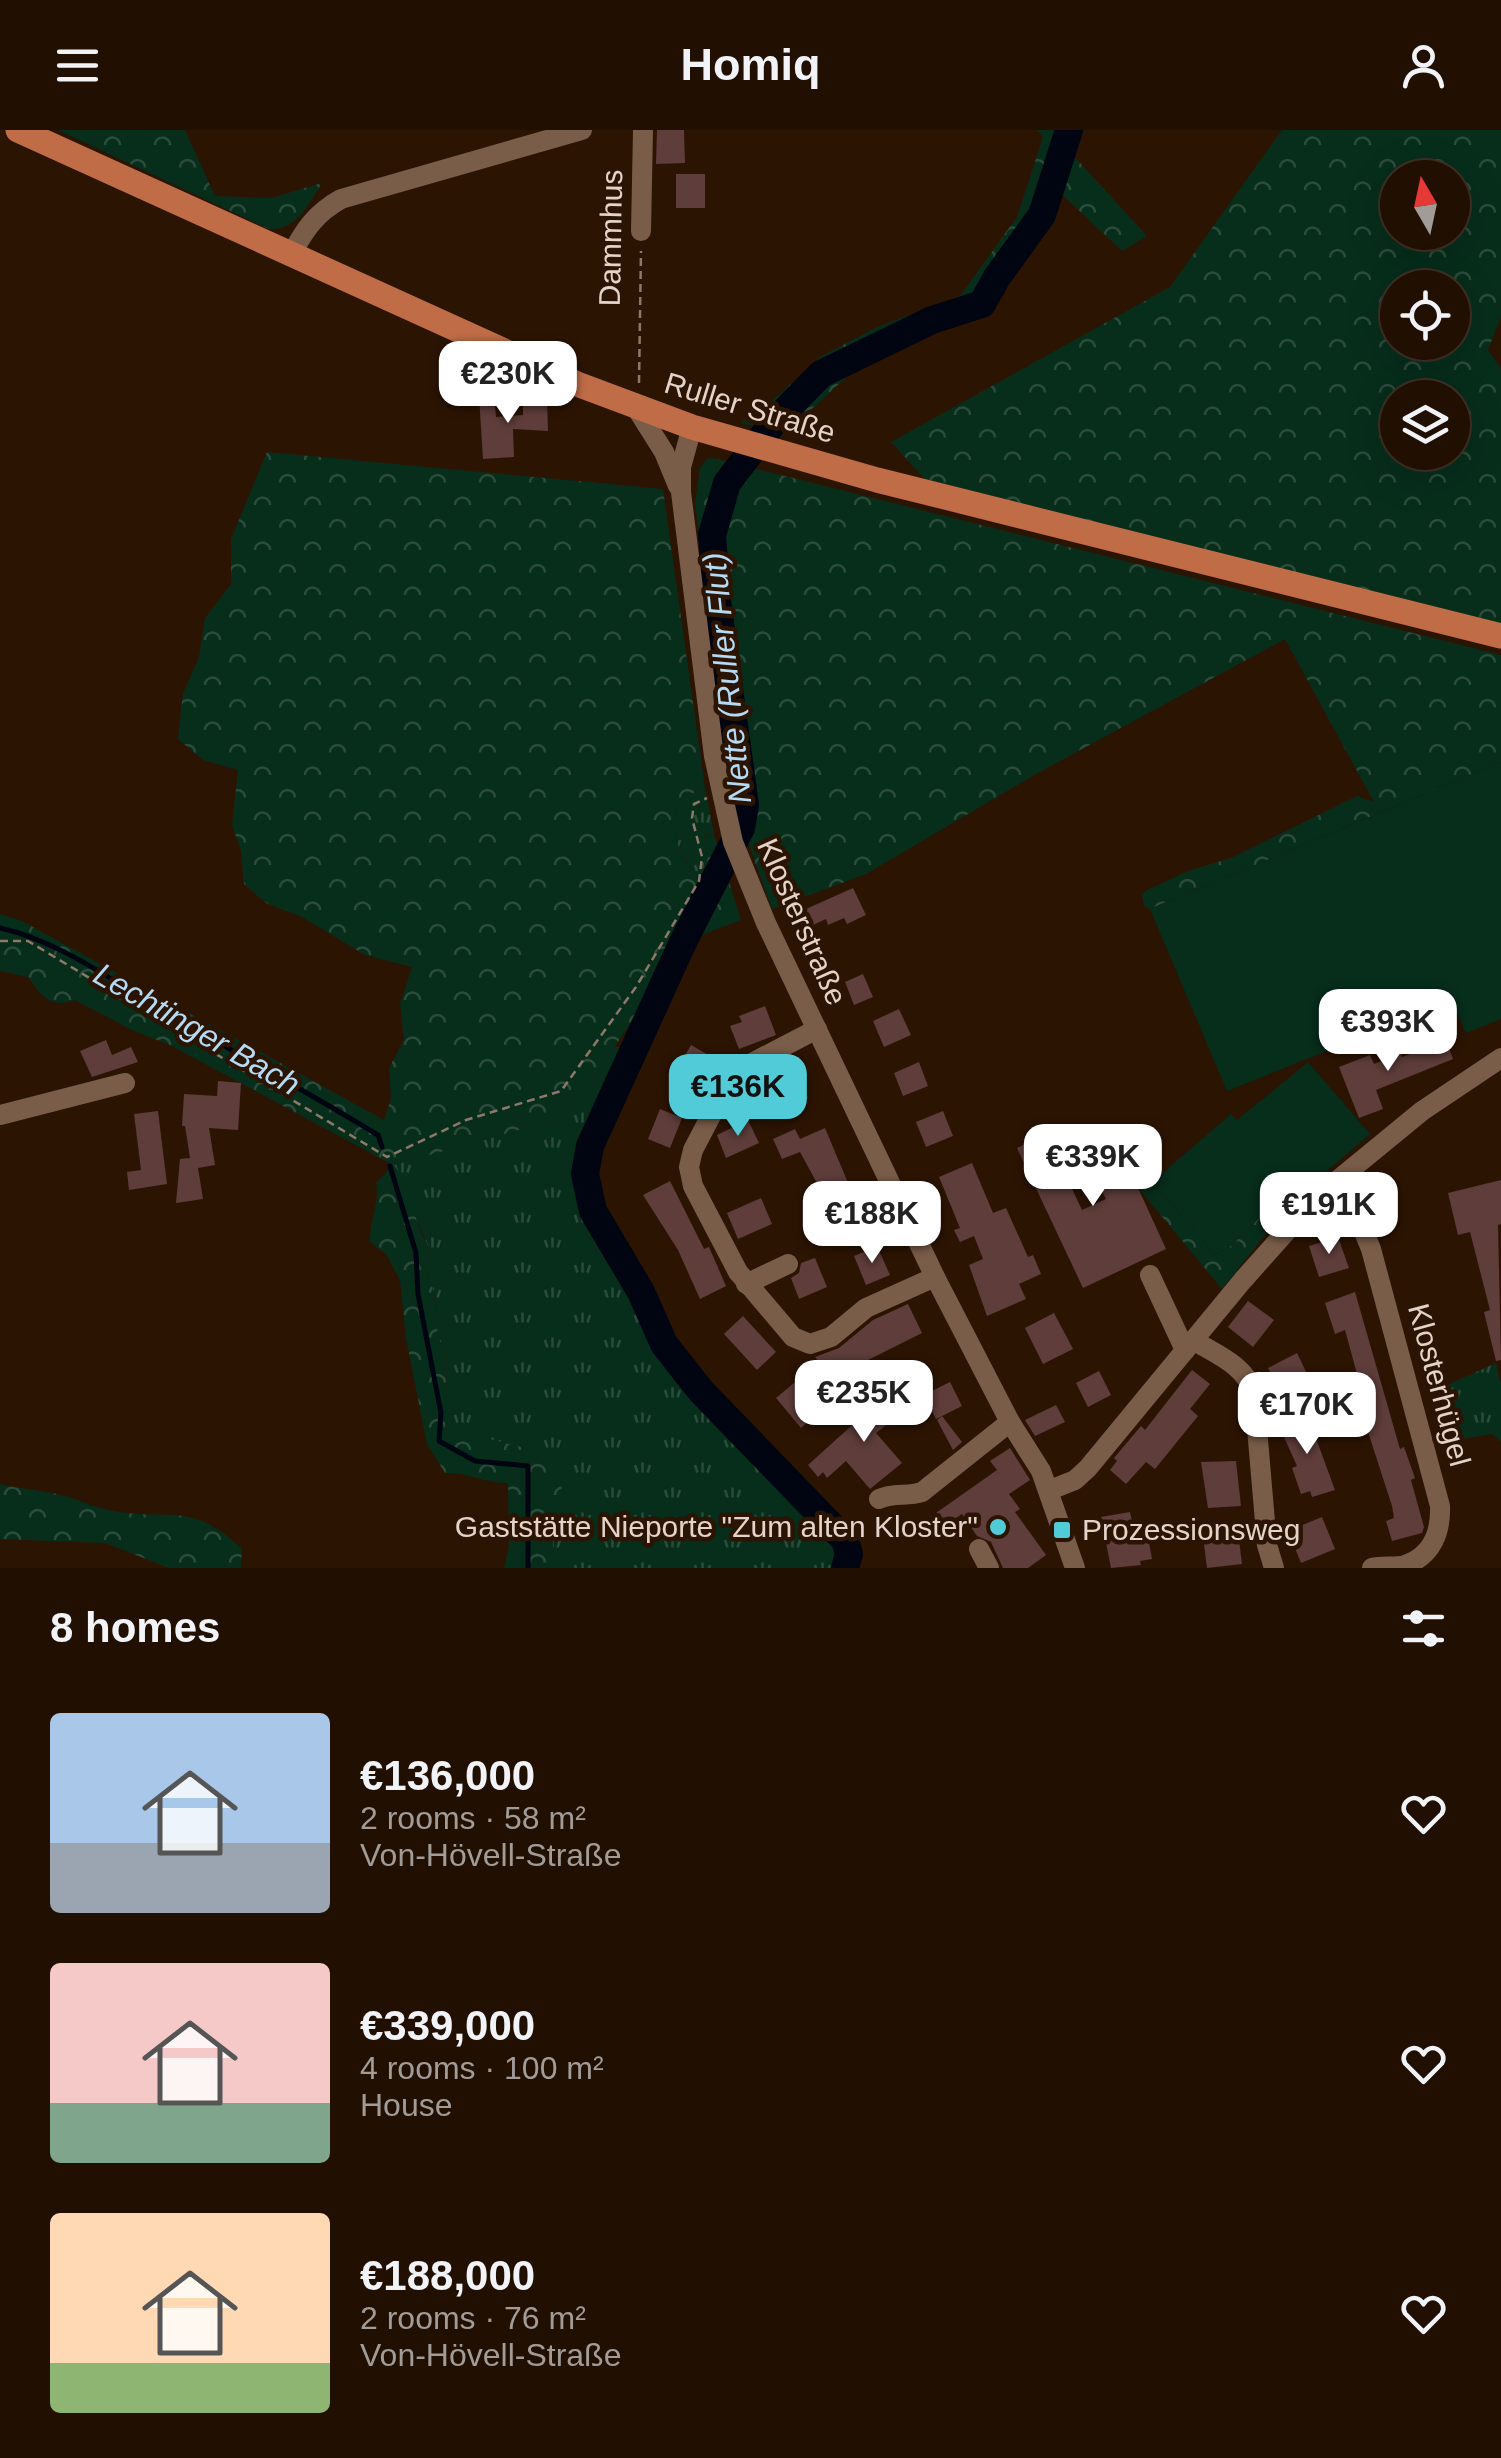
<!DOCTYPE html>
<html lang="en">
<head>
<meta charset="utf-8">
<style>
	:root { --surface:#210f02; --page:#2d1d11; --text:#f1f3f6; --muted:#a29c99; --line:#3e2f24; --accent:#52cbd9 }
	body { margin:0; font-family:Helvetica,sans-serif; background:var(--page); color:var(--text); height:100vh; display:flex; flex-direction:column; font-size:38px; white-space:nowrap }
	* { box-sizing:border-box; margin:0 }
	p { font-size:32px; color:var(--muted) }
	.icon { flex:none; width:55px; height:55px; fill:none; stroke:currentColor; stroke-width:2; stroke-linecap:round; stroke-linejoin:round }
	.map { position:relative; height:1438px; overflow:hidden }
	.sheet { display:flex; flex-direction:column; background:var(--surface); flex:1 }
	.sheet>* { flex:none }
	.needle { width:65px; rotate:351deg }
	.buttons { position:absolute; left:1380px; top:30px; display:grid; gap:20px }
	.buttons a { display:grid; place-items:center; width:90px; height:90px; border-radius:50%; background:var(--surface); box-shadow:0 10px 40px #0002,0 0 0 2px var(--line); font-size:50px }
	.price { position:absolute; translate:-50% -85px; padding:0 22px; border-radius:20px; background:#fff; color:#222; font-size:32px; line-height:65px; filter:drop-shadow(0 2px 5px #0008) }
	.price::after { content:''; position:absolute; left:50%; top:60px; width:30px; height:22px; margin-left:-15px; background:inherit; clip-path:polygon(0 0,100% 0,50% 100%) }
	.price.on { background:var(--accent); color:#111 }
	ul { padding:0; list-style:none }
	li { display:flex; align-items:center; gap:30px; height:250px; padding:0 50px }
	li span { display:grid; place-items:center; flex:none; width:280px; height:200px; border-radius:10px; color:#555 }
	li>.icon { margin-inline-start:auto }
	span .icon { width:120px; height:120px; fill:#fffc; stroke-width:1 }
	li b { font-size:42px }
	h2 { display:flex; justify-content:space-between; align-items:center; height:120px; padding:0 50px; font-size:42px }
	header { display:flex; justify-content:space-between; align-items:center; height:130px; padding:0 50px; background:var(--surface); font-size:45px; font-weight:700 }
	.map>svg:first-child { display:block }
	.grass { fill:url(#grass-tufts) }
	.forest { fill:url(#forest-crowns); fill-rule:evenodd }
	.pitch { fill:#072d1b }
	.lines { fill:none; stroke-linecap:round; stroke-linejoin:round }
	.stream { stroke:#000511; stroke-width:5 }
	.river { stroke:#000511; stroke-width:28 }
	.building { fill:#5f3d3a; fill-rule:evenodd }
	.path { stroke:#8d796b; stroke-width:2.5; stroke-dasharray:8 5; stroke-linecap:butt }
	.minor { stroke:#7a5d49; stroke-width:20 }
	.major { stroke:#c06d47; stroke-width:25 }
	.poi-dot { fill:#52cbd9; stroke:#2c1403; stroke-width:4 }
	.labels { text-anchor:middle; stroke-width:9; stroke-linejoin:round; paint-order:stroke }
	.street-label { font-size:30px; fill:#e4d3c8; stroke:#2c1403 }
	.poi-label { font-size:30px; fill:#e4d3c8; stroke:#2c1403; text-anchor:end }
	.water-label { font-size:32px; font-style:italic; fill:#b4daf4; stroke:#2c1403 }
</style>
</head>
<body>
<header><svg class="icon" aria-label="menu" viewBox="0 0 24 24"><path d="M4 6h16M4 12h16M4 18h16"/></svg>Homiq<svg class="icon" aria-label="person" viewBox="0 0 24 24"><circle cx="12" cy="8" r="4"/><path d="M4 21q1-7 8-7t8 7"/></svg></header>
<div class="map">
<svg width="1501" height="1438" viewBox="0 0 1501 1438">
	<defs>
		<pattern id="grass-tufts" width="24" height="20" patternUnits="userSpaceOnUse" patternTransform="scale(2.5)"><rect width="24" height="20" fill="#072d1b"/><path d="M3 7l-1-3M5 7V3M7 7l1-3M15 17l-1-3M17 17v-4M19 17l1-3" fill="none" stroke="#2b4b3b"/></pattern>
		<pattern id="forest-crowns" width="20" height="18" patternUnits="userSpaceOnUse" patternTransform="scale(2.5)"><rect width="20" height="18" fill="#072d1b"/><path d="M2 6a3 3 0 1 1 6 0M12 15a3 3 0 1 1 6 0" fill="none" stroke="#2b4b3b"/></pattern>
	</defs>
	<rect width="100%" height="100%" fill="#2c1403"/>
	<!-- grass -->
	<g class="grass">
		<path d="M705,658L714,704L704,706L708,726L706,737L696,742C675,726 669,691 681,668Z"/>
		<polygon points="614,916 633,923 590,1017 585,1044 593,1081 641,1162 661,1227 675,1252 768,1330 833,1395 846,1412 849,1424 845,1438 553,1438 553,1412 564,1377 545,1333 529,1319 445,1298 447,1228 438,1207 434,1162 428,1148 431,1123 393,1035 562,988 595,947"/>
		<polygon points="1496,1233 1501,1254 1501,1311 1492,1304 1456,1310 1436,1260"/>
	</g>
	<!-- forest -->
	<g class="forest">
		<path d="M58,0H185L215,66L271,68L322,53C308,74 298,100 269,99Z"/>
		<polygon points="1037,0 1081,0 1071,23 1147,106 1122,121 1052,55 1042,85 997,147 982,174 869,226 787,302 740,293 779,265 820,227 877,197 960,166 1017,87 1043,7"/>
		<path d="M1282,0H1501V187L1488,220L1501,239V495L925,349L891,312L1170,157ZM1398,48H1452V102H1398ZM1398,158H1452V212H1398ZM1398,268H1452V322H1398Z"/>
		<path d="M267,322L663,359L705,658L681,668C669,691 675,726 695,742L706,737L708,726L704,707L714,704L741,790L683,812L595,947L562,988L394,1035L402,1046L421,1103L431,1123L428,1148L434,1162L438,1207L447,1228L445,1298L529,1319L560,1347L564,1377L553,1412V1438H504L509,1417L508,1353C485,1353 467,1342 445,1343L427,1314L406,1208L400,1150L386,1124L370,1112C369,1091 380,1074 376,1053L393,1035L170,915L134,901L75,870C50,879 42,866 28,847L0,841V784L22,791L384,990L391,969L389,938L404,910L400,874L412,837L365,825L302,787L266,773L244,754L241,721L232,695L238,640L203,630L178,609L183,563L199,527L205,488L231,454V409Z"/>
		<polygon points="713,328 1501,525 1501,632 1150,779 1144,776 1142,764 1147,760 1188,741 1231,728 1357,666 1374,672 1285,509 1036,644 866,744 772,779 729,659 695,373 700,338 707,329"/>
		<polygon points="1146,1050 1152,1052 1215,1125 1232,1115 1280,1067 1287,1067 1291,1072 1222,1159 1140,1060 1140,1053"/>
		<path d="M0,1354C20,1359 41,1360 61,1365C79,1369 95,1378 113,1381C173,1391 191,1371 242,1419L241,1438H169L105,1413L0,1409Z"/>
	</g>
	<!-- pitch -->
	<g class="pitch">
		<polygon points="1501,632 1501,889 1466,903 1451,871 1227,961 1150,779"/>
		<polygon points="1308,932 1370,1004 1291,1072 1286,1067 1280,1067 1232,1115 1215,1125 1152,1052 1231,984 1237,990"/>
	</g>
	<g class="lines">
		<!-- stream -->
		<g class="stream">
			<path d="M0,798C59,811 113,851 164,881C235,923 308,962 378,1005L382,1017"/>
			<polyline points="390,1036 416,1123 418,1164 441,1283 439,1311 475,1331 528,1336 528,1438"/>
		</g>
		<!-- river -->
		<polyline class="river" points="845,1438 849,1424 845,1410 701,1261 664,1214 641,1162 593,1081 585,1044 590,1016 683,812 741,698 745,675 717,471 712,405 727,353 773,293 821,244 932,190 982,174 997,147 1042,85 1069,0"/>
	</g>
	<!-- building -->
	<g class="building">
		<polygon points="657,0 684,0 685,33 656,34"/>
		<rect x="676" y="44" width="29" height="34"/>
		<polygon points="494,265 496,287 523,285 523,271 547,270 548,301 513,299 514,327 483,329 479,266"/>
		<polygon points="853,758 866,785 847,794 844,788 828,795 826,789 813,795 806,779"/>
		<polygon points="863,844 873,867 854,875 845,852"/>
		<polygon points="765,876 776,905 739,919 730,896 742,892 739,886"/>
		<polygon points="899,879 911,905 884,917 873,891"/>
		<polygon points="106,910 112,925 131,917 138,932 92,947 80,921"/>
		<polygon points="1446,910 1453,929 1376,960 1383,979 1359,988 1339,937 1370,925 1374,934 1401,923 1402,927"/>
		<polygon points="691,915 724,934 706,966 673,947"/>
		<polygon points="919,932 928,956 903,966 894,943"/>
		<polygon points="793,935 808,968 770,985 755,952"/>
		<polygon points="218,951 241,953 238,1000 209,998 215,1035 198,1038 203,1069 176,1073 180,1029 190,1028 185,996 182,996 184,964 217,966"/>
		<polygon points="660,979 682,988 670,1018 648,1009"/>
		<polygon points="158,981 167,1054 129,1060 127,1042 141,1040 134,984"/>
		<polygon points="943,981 953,1006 926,1017 916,992"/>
		<polygon points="748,990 759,1013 726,1028 717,1005"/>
		<polygon points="825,998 854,1067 830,1077 800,1022 782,1029 773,1009 795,999 800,1009"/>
		<path d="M1046,1004L1060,1034L1096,1017L1098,1021L1117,1012L1166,1119L1083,1158L1017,1018ZM1096,1048L1106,1069L1082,1080L1072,1059Z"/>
		<polygon points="972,1033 993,1083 1006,1078 1028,1127 1033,1125 1041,1144 1019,1154 1026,1169 987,1186 969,1135 983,1129 974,1106 960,1112 954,1100 960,1098 939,1047"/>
		<polygon points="1501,1050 1501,1094 1498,1095 1501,1230 1496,1231 1484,1182 1490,1180 1470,1102 1458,1105 1448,1063"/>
		<polygon points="670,1051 704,1119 709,1117 726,1156 700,1169 678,1120 643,1065"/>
		<polygon points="761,1068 772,1094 738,1109 727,1083"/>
		<polygon points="1338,1107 1349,1138 1319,1147 1309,1116"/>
		<polygon points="877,1116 890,1145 866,1155 854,1126"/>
		<polygon points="815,1128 827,1157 799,1169 791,1148 799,1143 801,1133"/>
		<polygon points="1355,1162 1400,1319 1404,1317 1415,1348 1411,1350 1424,1397 1422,1403 1392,1411 1386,1391 1394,1388 1392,1376 1357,1268 1363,1266 1345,1200 1335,1204 1325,1173"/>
		<polygon points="1248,1171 1274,1190 1253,1217 1228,1197"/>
		<polygon points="908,1174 922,1203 868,1230 870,1233 827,1267 831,1272 801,1298 776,1268 819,1232 815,1227 839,1218 873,1190"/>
		<polygon points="1054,1183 1073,1219 1043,1234 1025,1198"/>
		<polygon points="743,1186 776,1222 757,1240 724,1204"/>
		<polygon points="1297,1223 1310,1250 1281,1265 1268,1238"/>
		<polygon points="1192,1240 1210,1254 1190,1279 1198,1286 1155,1339 1146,1332 1126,1354 1110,1340 1117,1331 1114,1328 1141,1296 1145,1300"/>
		<polygon points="1099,1241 1111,1265 1088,1277 1076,1253"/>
		<polygon points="950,1252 962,1276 936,1289 924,1265"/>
		<polygon points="892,1259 907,1279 876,1303 902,1333 870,1359 846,1331 827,1348 823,1342 818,1347 808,1335"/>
		<polygon points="1056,1275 1065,1292 1035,1306 1025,1290"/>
		<polygon points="1307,1284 1335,1360 1312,1367 1310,1361 1301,1364 1292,1338 1297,1336 1279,1296"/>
		<polygon points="942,1286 962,1312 953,1320 937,1290"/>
		<polygon points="1010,1318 1030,1350 1009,1364 1020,1379 1015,1382 1046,1425 1028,1438 1003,1438 991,1412 977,1406 962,1384 935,1403 926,1390 997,1340 990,1331"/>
		<polygon points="1236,1331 1241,1376 1208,1378 1201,1332"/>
		<polygon points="1130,1382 1136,1410 1148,1407 1152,1429 1140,1431 1141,1435 1111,1438 1101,1387"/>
		<polygon points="1322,1387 1335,1419 1301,1433 1288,1401"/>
		<polygon points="1238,1402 1242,1434 1207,1438 1203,1407"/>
	</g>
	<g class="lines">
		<!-- path -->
		<g class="path">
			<polyline points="639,253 641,121"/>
			<polyline points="0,811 28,811 387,1027 466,990 561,961 636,857 699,751 702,727 692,688 694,674 707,668"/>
		</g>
		<!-- minor -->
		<g class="minor">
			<polyline points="641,101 643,0"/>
			<path d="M291,125C305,99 316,83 341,69L582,0"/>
			<polyline points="635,276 664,322 678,356"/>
			<polyline points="692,297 681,337 681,362 714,626 733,712 766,793 935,1147 1010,1292 1041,1341 1075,1438"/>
			<polyline points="817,899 748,935 726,957 693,1020 689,1037 693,1056 738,1142 793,1207 810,1214 831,1207 866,1178 935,1147"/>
			<polyline points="0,985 125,953"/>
			<path d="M1334,1053L1356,1083L1371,1119L1440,1376C1441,1402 1432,1426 1405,1435C1395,1438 1383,1435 1372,1438"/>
			<polyline points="1150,1145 1185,1220"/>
			<polyline points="746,1154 788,1134"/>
			<path d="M1193,1210C1217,1225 1245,1235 1254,1263L1267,1415L1274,1438"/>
			<polyline points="1050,1360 1075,1350 1088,1338 1243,1150 1316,1068 1422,981 1501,928"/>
			<path d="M879,1369C894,1362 907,1367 922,1362L1010,1292"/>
			<polyline points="979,1419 989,1438"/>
		</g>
		<!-- major -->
		<polyline class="major" points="18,0 577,254 692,297 877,350 1501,506"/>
	</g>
	<!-- markers -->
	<g class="poi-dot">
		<circle cx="998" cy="1397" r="10"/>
		<rect x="1052" y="1390" width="20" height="20" rx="5"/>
	</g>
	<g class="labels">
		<!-- street labels -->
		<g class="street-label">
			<text transform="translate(611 108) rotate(-89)" y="10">Dammhus</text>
			<text transform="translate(750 278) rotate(17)" y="10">Ruller Straße</text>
			<text transform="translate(802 792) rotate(66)" y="10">Klosterstraße</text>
			<text transform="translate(1439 1255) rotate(75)" y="10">Klosterhügel</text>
		</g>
		<!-- poi labels -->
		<g class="poi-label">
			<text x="978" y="1407">Gaststätte Nieporte "Zum alten Kloster"</text>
			<text x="1082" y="1410" text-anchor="start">Prozessionsweg</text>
		</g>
		<!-- water labels -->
		<g class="water-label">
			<text transform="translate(727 548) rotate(-96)" y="11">Nette (Ruller Flut)</text>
			<text transform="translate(197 899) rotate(30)" y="11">Lechtinger Bach</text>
		</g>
	</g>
</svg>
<div class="buttons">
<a><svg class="needle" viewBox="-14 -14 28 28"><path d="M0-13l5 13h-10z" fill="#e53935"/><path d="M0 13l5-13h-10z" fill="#a29c99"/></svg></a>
<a><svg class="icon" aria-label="locate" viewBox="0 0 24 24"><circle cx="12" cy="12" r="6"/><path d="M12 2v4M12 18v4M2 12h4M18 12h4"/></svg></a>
<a><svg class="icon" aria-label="layers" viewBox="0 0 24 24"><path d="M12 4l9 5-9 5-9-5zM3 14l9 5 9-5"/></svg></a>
</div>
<b class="price" style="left:508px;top:296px">€230K</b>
<b class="price" style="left:1388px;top:944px">€393K</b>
<b class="price on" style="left:738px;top:1009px">€136K</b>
<b class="price" style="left:1093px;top:1079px">€339K</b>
<b class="price" style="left:1329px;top:1127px">€191K</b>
<b class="price" style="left:872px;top:1136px">€188K</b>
<b class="price" style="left:864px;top:1315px">€235K</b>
<b class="price" style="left:1307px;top:1327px">€170K</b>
</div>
<section class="sheet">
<h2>8 homes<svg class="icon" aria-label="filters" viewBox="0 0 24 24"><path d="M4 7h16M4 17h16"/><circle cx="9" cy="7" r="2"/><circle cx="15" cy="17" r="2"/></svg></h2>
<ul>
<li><span style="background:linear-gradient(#a9c7e8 65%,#9aa5b1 0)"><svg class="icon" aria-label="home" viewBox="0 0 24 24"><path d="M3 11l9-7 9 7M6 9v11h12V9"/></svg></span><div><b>€136,000</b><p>2 rooms · 58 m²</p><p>Von-Hövell-Straße</p></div><svg class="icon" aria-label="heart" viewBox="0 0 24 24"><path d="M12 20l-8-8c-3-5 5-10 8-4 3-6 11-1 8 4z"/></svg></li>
<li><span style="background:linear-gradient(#f6c9c9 70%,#7fa58c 0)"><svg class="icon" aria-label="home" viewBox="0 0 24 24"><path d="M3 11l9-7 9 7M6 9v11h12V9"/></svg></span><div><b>€339,000</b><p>4 rooms · 100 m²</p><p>House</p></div><svg class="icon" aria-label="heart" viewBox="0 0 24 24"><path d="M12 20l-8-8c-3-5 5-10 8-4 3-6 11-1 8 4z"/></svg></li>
<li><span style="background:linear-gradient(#ffd9b3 75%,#8fb573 0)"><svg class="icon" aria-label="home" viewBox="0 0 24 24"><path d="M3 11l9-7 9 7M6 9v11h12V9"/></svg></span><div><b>€188,000</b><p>2 rooms · 76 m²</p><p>Von-Hövell-Straße</p></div><svg class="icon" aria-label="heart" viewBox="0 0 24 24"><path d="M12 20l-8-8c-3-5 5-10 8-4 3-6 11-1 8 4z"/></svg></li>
</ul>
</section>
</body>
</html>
